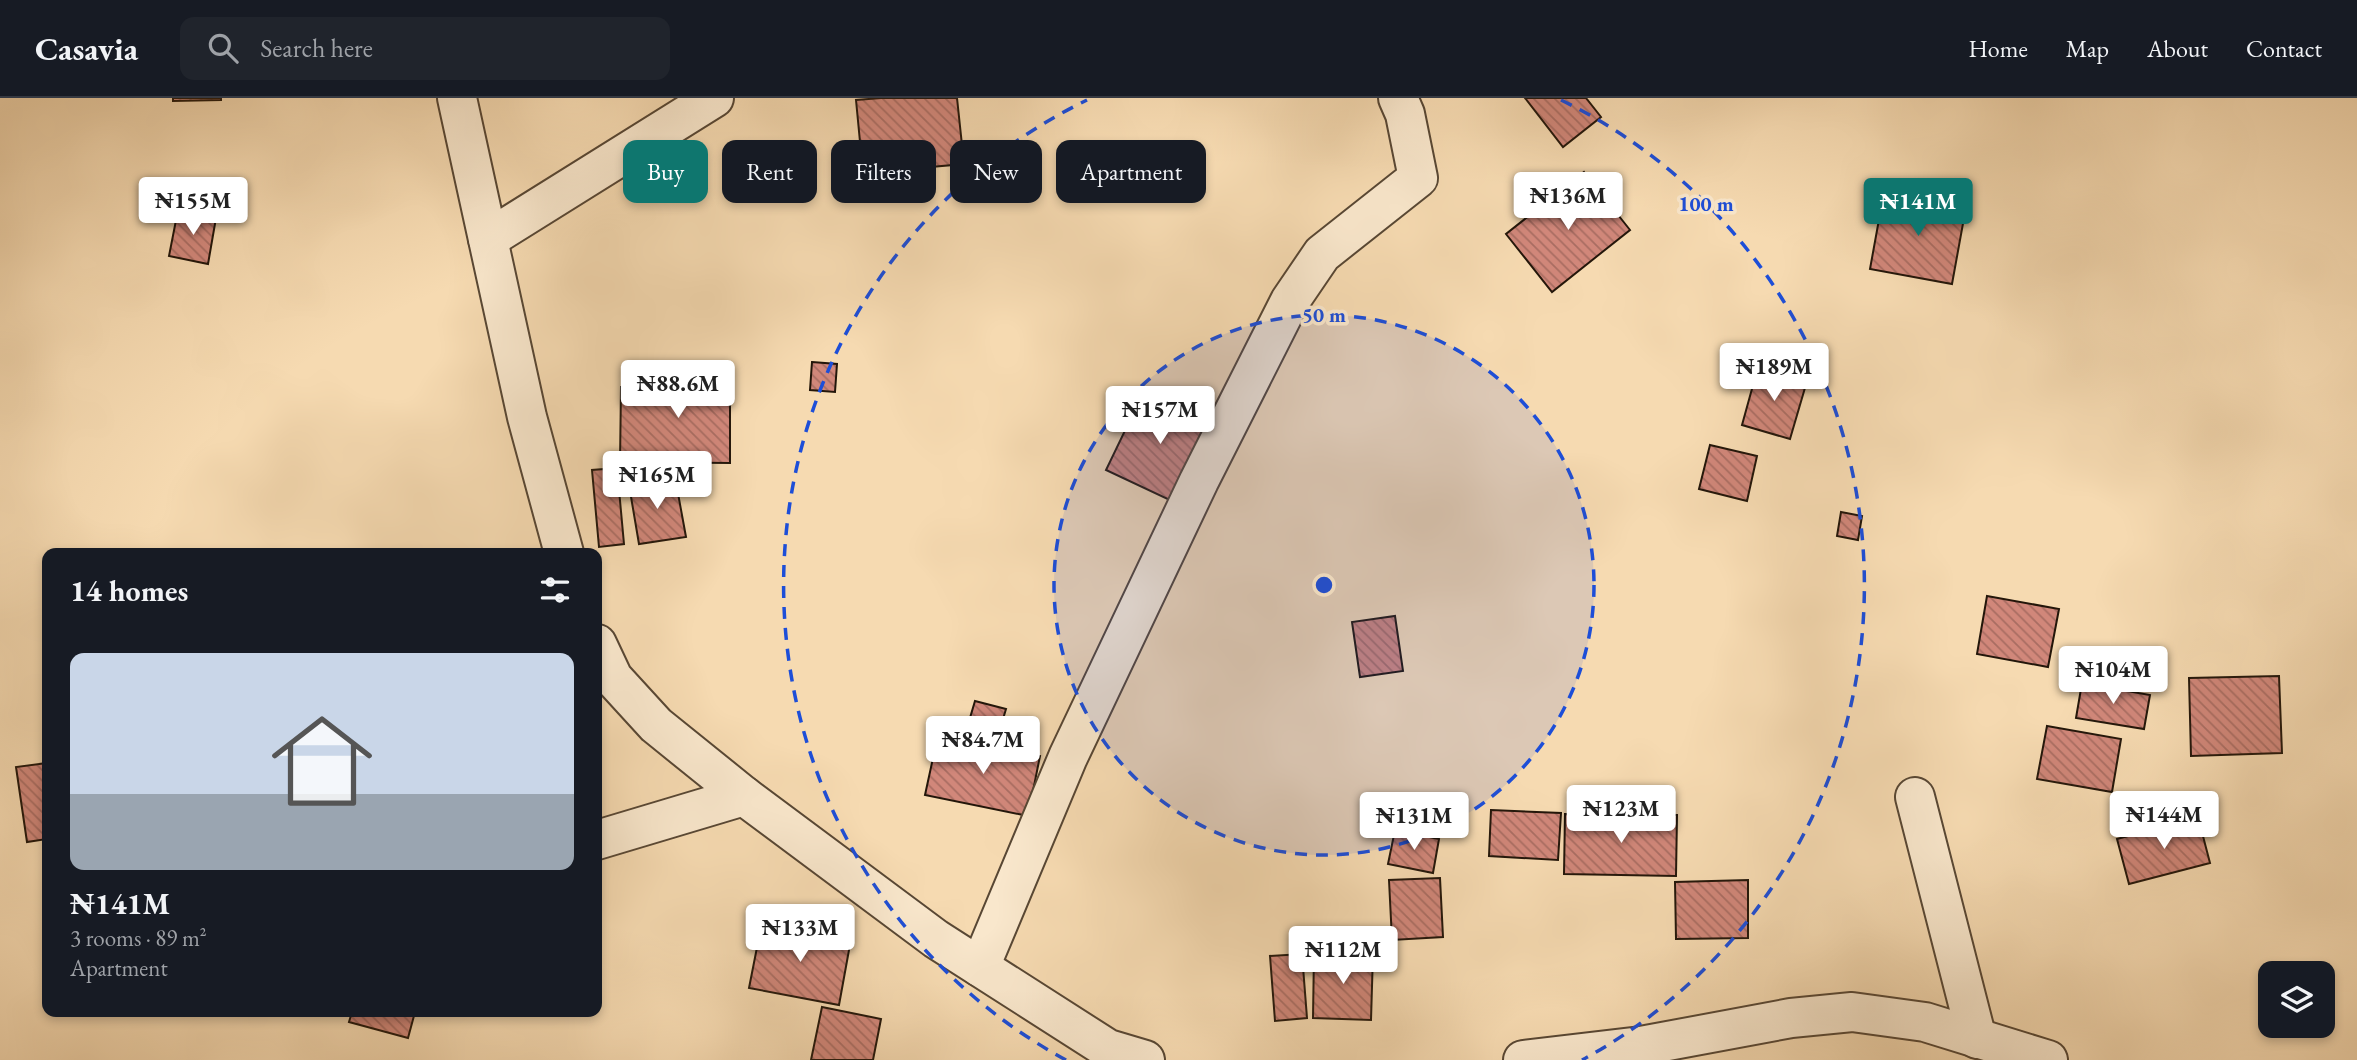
<!DOCTYPE html>
<html lang="en">
<head>
<meta charset="utf-8">
<style>
	:root { --surface:#171b24; --page:#20242c; --text:#f1f3f6; --muted:#9ea1a6; --line:#363941; --accent:#0f766e }
	body { margin:0; font-family:"EB Garamond",serif; background:var(--page); color:var(--text); height:100vh; display:flex; flex-direction:column; font-size:26px; white-space:nowrap }
	* { box-sizing:border-box; margin:0 }
	p { font-size:23px; color:var(--muted) }
	.icon { flex:none; width:38px; height:38px; fill:none; stroke:currentColor; stroke-width:2; stroke-linecap:round; stroke-linejoin:round }
	.map { position:relative; flex:1; overflow:hidden }
	.details { position:absolute; left:42px; top:450px; width:560px; height:469px; display:flex; flex-direction:column; background:var(--surface); border-radius:14px; box-shadow:0 4px 10px #0003 }
	.details>* { flex:none }
	.top-card { position:absolute; left:623px; top:42px; width:665px; height:63px; display:flex; gap:14px }
	.tools { position:absolute; left:2258px; top:863px; display:grid; gap:14px }
	.tools a { display:grid; place-items:center; width:77px; height:77px; border-radius:14px; background:var(--surface); box-shadow:0 4px 10px #0003; font-size:35px }
	.price { position:absolute; translate:-50% -60px; padding:0 16px; border-radius:7px; background:#fff; color:#222; font-size:23px; line-height:46px; filter:drop-shadow(0 2px 4px #0008) }
	.price::after { content:''; position:absolute; left:50%; top:42px; width:21px; height:16px; margin-left:-10px; background:inherit; clip-path:polygon(0 0,100% 0,50% 100%) }
	.price.active { background:var(--accent); color:#fff }
	ul { padding:0; list-style:none }
	li { display:grid; align-content:center; gap:14px; height:371px; padding:0 28px }
	li span { display:grid; place-items:center; height:217px; border-radius:14px; color:#555 }
	li>.icon { margin-inline-start:auto }
	span .icon { width:126px; height:126px; fill:#fffc; stroke-width:1 }
	li b { font-size:30px }
	h2 { display:flex; justify-content:space-between; align-items:center; height:84px; padding:0 28px; font-size:30px }
	.pill { padding:0 24px; border-radius:14px; background:var(--surface); box-shadow:0 4px 10px #0003; font-size:24px; line-height:63px }
	.pill.active { background:var(--accent); color:#fff }
	header { display:flex; align-items:center; gap:42px; box-sizing:border-box; height:98px; padding:0 35px; background:var(--surface); border-bottom:2px solid var(--line) }
	header strong { font-size:33px }
	nav { display:flex; gap:38px; margin-inline-start:auto; font-size:24px }
	.search { width:490px; height:63px; background:var(--page); display:flex; align-items:center; gap:18px; box-sizing:border-box; padding:0 24px; border-radius:14px; color:var(--muted); font-size:26px }
	.map>svg:first-child { display:block }
	.building { fill:url(#building-back-hatch); stroke:#23160a; stroke-width:2 }
	.lines { fill:none; stroke-linecap:round; stroke-linejoin:round }
	.minor-casing { stroke:#584734; stroke-width:42 }
	.minor { stroke:#f9e7cc; stroke-width:38 }
	.ring { fill:none; stroke:#1d4ed8; stroke-width:3.5; stroke-dasharray:12 9 }
	.centre { fill:#1d4ed8; stroke:#f9e7cc; stroke-width:3.5 }
	.ring-label { font-size:21px; text-anchor:middle; font-weight:bold; fill:#1d4ed8; stroke:#f9e7cc; stroke-width:7; stroke-linejoin:round; paint-order:stroke }
</style>
</head>
<body>
<header>
<strong>Casavia</strong>
<div class="search"><svg class="icon" aria-label="search" viewBox="0 0 24 24"><circle cx="10" cy="10" r="6"/><path d="M15 15l6 6"/></svg>Search here</div>
<nav><a>Home</a><a>Map</a><a>About</a><a>Contact</a></nav>
</header>
<div class="map">
<svg width="2357" height="962" viewBox="0 0 2357 962">
	<defs>
		<pattern id="building-back-hatch" width="6" height="6" patternUnits="userSpaceOnUse" patternTransform="scale(1.75)"><rect width="6" height="6" fill="#d1877a"/><path d="M-1 5l2 2M0 0l6 6M5-1l2 2" fill="none" stroke="#a96d62"/></pattern>
	</defs>
	<rect width="100%" height="100%" fill="#f6dab1"/>
	<filter id="stains"><feTurbulence type="fractalNoise" baseFrequency=".00286" numOctaves="4"/><feColorMatrix values="0 0 0 0 .2 0 0 0 0 .09 0 0 0 0 .02 0 0 0 .5 -.17"/></filter>
	<radialGradient id="worn" r=".72"><stop offset=".6" stop-color="#630" stop-opacity="0"/><stop offset="1" stop-color="#630" stop-opacity=".3"/></radialGradient>
	<!-- building -->
	<g class="building">
		<polygon points="173,0 221,0 221,2 173,3"/>
		<polygon points="881,0 957,0 964,66 863,75 856,2"/>
		<polygon points="1525,0 1586,0 1601,19 1563,49"/>
		<polygon points="1584,74 1630,132 1552,194 1506,136"/>
		<polygon points="1884,94 1966,109 1952,186 1870,171"/>
		<polygon points="178,112 216,120 208,166 169,158"/>
		<polygon points="812,264 837,266 835,294 810,292"/>
		<polygon points="1758,269 1807,283 1790,341 1742,327"/>
		<polygon points="679,270 730,270 730,365 620,364 621,289 679,289"/>
		<polygon points="1145,291 1214,324 1176,405 1106,372"/>
		<polygon points="1710,347 1757,358 1747,403 1699,391"/>
		<polygon points="617,370 624,446 599,449 592,372"/>
		<polygon points="675,379 686,439 639,446 629,387"/>
		<polygon points="1841,414 1862,418 1858,442 1837,438"/>
		<polygon points="1987,498 2059,511 2048,569 1977,556"/>
		<polygon points="1395,518 1403,573 1360,579 1352,524"/>
		<polygon points="2279,578 2282,655 2191,658 2189,580"/>
		<polygon points="2082,585 2150,597 2144,631 2076,620"/>
		<polygon points="975,603 1006,611 998,638 967,630"/>
		<polygon points="2047,628 2121,641 2112,694 2037,681"/>
		<polygon points="938,637 1040,658 1028,718 925,697"/>
		<polygon points="47,665 47,741 27,744 16,669"/>
		<polygon points="1491,712 1561,715 1558,762 1489,758"/>
		<polygon points="1565,716 1677,717 1676,778 1564,776"/>
		<polygon points="2198,719 2210,765 2129,786 2117,741"/>
		<polygon points="1395,732 1439,741 1433,775 1388,766"/>
		<polygon points="1440,780 1443,839 1392,842 1389,782"/>
		<polygon points="1748,782 1748,840 1676,841 1675,784"/>
		<polygon points="762,824 851,841 839,907 749,890"/>
		<polygon points="1314,854 1373,855 1371,922 1313,920"/>
		<polygon points="1302,856 1307,920 1275,923 1270,858"/>
		<polygon points="822,909 881,921 873,962 811,962"/>
		<polygon points="352,914 415,914 408,940 349,924"/>
	</g>
	<g class="lines">
		<!-- minor casing -->
		<g class="minor-casing">
			<g id="minor">
				<polyline points="457,0 527,319 564,455"/>
				<polyline points="488,141 714,0"/>
				<polyline points="597,546 613,580 656,627 744,698 936,841 1108,951 1145,962"/>
				<polyline points="1915,699 1977,941"/>
				<polyline points="597,742 744,698"/>
				<polyline points="980,869 1068,659 1199,383 1290,203 1322,156 1418,80 1405,16 1398,0"/>
				<polyline points="1523,962 1641,948 1791,920 1852,914 1925,924 2048,962"/>
			</g>
		</g>
		<!-- minor -->
		<use href="#minor" class="minor"/>
	</g>
	<!-- distance rings -->
	<circle cx="1324" cy="487" r="270" fill="#1d4ed8" fill-opacity=".12"/>
	<g class="ring">
		<circle cx="1324" cy="487" r="270"/>
		<path d="M1066 962A540 540 0 0 1 1087 2M1561 2A540 540 0 0 1 1582 962"/>
	</g>
	<circle cx="1324" cy="487" r="10" class="centre"/>
	<g class="ring-label">
		<text x="1706" y="113">100 m</text>
		<text x="1324" y="224">50 m</text>
	</g>
	<rect width="100%" height="100%" filter="url(#stains)"/>
	<rect width="100%" height="100%" fill="url(#worn)"/>
</svg>
<div class="tools">
<a><svg class="icon" aria-label="layers" viewBox="0 0 24 24"><path d="M12 4l9 5-9 5-9-5zM3 14l9 5 9-5"/></svg></a>
</div>
<b class="price" style="left:1568px;top:134px">₦136M</b>
<b class="price" style="left:193px;top:139px">₦155M</b>
<b class="price active" style="left:1918px;top:140px">₦141M</b>
<b class="price" style="left:1774px;top:305px">₦189M</b>
<b class="price" style="left:678px;top:322px">₦88.6M</b>
<b class="price" style="left:1160px;top:348px">₦157M</b>
<b class="price" style="left:657px;top:413px">₦165M</b>
<b class="price" style="left:2113px;top:608px">₦104M</b>
<b class="price" style="left:983px;top:678px">₦84.7M</b>
<b class="price" style="left:1621px;top:747px">₦123M</b>
<b class="price" style="left:2164px;top:753px">₦144M</b>
<b class="price" style="left:1414px;top:754px">₦131M</b>
<b class="price" style="left:800px;top:866px">₦133M</b>
<b class="price" style="left:1343px;top:888px">₦112M</b>
<div class="top-card">
<a class="pill active">Buy</a>
<a class="pill">Rent</a>
<a class="pill">Filters</a>
<a class="pill">New</a>
<a class="pill">Apartment</a>
</div>
<section class="details">
<h2>14 homes<svg class="icon" aria-label="filters" viewBox="0 0 24 24"><path d="M4 7h16M4 17h16"/><circle cx="9" cy="7" r="2"/><circle cx="15" cy="17" r="2"/></svg></h2>
<ul>
<li><span style="background:linear-gradient(#c9d6e8 65%,#9aa5b1 0)"><svg class="icon" aria-label="home" viewBox="0 0 24 24"><path d="M3 11l9-7 9 7M6 9v11h12V9"/></svg></span><div><b>₦141M</b><p>3 rooms · 89 m²</p><p>Apartment</p></div></li>
</ul>
</section>
</div>
</body>
</html>
